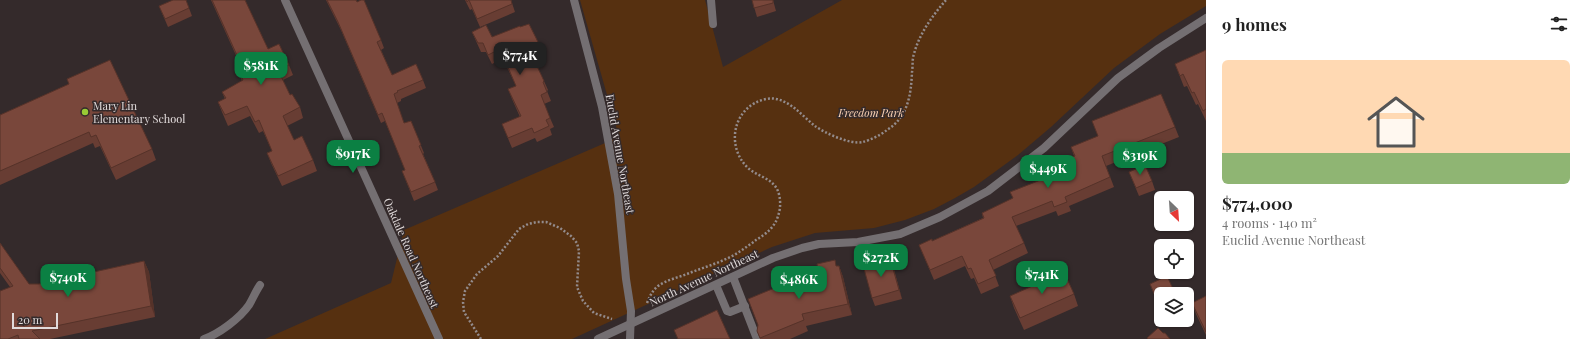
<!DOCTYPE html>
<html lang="en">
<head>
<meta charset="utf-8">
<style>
	:root { --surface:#fff; --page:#f6f6f6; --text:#222; --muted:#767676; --accent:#0b8043 }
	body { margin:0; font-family:"Playfair Display",serif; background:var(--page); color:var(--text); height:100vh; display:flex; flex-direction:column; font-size:15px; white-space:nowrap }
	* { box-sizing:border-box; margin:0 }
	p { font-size:13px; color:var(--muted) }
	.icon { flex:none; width:22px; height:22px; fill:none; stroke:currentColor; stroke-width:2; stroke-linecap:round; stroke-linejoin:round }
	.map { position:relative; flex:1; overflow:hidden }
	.details { display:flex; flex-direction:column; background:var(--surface); width:380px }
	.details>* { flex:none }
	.needle { width:26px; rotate:155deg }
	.controls { position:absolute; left:1154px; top:191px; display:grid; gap:8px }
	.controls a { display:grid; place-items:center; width:40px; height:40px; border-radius:6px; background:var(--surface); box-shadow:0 1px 3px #0004; font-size:20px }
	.scale { position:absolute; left:12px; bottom:10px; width:46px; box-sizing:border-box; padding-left:4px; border:2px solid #e1dbdb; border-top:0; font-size:11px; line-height:14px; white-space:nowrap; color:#e1dbdb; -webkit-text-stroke:3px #342a2b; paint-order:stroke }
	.price { position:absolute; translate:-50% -34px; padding:0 9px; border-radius:8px; background:var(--accent); color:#fff; font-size:13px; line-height:26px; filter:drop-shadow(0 1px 2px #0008) }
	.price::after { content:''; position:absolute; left:50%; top:24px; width:12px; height:9px; margin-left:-6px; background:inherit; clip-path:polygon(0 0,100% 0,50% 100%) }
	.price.active { background:#222; color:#fff }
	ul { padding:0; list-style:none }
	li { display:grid; align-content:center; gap:8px; height:212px; padding:0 16px }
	li span { display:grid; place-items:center; height:124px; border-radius:6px; color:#555 }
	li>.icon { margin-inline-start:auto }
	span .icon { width:72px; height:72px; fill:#fffc; stroke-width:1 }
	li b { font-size:17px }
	h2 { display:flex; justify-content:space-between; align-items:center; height:48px; padding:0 16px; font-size:17px }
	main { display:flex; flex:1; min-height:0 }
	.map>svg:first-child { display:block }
	.green { fill:#563010 }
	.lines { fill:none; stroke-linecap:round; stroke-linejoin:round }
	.path { stroke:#938b8c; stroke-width:2.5; stroke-dasharray:2 2; stroke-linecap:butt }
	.service { stroke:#746f72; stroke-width:8 }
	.minor { stroke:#746f72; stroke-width:8 }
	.tertiary { stroke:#746f72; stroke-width:8 }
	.wall { fill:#683d33 }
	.shaded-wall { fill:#553229 }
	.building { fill:#79473b; stroke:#553229 }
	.poi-dot { fill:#99cb35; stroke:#342a2b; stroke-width:1.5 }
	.labels { text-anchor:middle; stroke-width:3; stroke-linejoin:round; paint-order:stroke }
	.poi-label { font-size:11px; fill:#e1dbdb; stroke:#342a2b; text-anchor:start }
	.park-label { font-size:11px; font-style:italic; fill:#fdd3b5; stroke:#342a2b }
	.street-label { font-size:11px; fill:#e1dbdb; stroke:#342a2b }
</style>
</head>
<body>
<main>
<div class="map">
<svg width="1206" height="339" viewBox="0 0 1206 339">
	<rect width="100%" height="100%" fill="#342a2b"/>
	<!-- green -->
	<polygon class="green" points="580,0 705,0 723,67 842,0 1206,0 1206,6 1160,34 1114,68 1051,127 1018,155 974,187 955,198 934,209 905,220 874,228 815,233 772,247 572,339 265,339 391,283 404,230 619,137"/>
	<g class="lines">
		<!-- path -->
		<g class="path">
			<path d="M647,303C650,296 652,291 658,286C668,279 681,277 692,272C708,266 725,261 739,252C745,248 751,244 756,240C766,234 775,227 778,216C781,208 781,197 777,189C771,178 757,176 748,168C725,146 733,106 766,99C786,95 801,115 815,126C825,133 850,145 863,142C870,140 881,135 887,130C908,117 911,95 912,72C913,66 912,59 914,54C919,34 933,15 946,0"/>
			<polyline points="481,339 464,312 463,302 465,291 477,274 498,256 519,229 528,224 537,222 546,222 560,228 571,236 577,243 579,251 577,287 583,301 594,313 612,319"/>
		</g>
		<!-- service -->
		<g class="service">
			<polyline points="733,277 757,339"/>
			<polyline points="716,285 727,311 730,312 745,306"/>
			<path d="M204,339C219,334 240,318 249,305C253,298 256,291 260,285"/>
		</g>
		<!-- minor -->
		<g class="minor">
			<polyline points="574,0 602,107 618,194 626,279 631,311 630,339"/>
			<polyline points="711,0 713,24"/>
			<polyline points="598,339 773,258 802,248 819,244 858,242 900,234 940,217 988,191 1044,148 1118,78 1159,48 1206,18"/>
		</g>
		<!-- tertiary -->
		<polyline class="tertiary" points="285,0 439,339"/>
	</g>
	<!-- wall -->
	<g class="wall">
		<polygon points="211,0 245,0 268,49 289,65 293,75 283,80 290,95 300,107 303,118 287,126 294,140 313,160 317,171 282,186 271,163 267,153 272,151 263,131 259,133 250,116 228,126 222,112 218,102 225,99 222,92 242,81 235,64 239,62"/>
		<polygon points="326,0 356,0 381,40 384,48 381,50 392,75 423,80 426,88 401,99 401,101 397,103 404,123 411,121 424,153 423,154 435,182 438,190 414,201 402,171 405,170 385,121 381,123 341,30"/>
		<polygon points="465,0 511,0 515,12 480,27 472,9 470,10"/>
		<polygon points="752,0 773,0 776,11 757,17"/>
		<polygon points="159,6 189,8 192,16 168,27"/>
		<polygon points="520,27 538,42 541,51 532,55 544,81 548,90 547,91 551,101 544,104 554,127 550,129 552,135 537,142 535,138 512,148 502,124 520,117 512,99 508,89 516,86 507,67 500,68 498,61 492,64 486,52 481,52 476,41 472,32 492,37"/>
		<polygon points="1206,50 1206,121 1198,104 1196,105 1187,86 1184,87 1175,64"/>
		<polygon points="67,79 152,149 156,160 116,180 100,146 95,148 93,143 0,185 0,115 69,84"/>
		<polygon points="1175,127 1179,137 1106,166 1114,187 1069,206 1071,211 1058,216 1056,211 1016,226 1024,243 1028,253 993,270 999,286 981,294 974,278 971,279 965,266 934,280 919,245 932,241 983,218 982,213 1013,199 1043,179 1048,173 1074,156 1071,147"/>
		<polygon points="1129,172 1152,181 1155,190 1139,196"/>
		<polygon points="0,243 29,284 39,284 144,261 149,272 155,317 50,339 0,339 10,287 0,273"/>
		<polygon points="837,266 839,266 843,277 852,315 806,326 808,331 790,339 760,339 757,331"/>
		<polygon points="893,266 902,299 875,306 872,298"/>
		<polygon points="1150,284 1174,291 1175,294 1161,294 1161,308 1160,308 1153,292"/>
		<polygon points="1074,294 1078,306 1024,330 1014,308 1010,296"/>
		<polygon points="1206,296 1206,335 1196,314 1192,303"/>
	</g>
	<!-- shaded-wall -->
	<g class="shaded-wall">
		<polygon points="890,258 893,266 902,299 899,290"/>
		<polygon points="144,261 149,272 155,317 151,306"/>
		<polygon points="839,266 843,277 852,315 848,304"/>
	</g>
	<!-- building -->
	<g class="building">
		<polygon points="173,0 186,0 189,8 165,19 159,6"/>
		<polygon points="212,0 245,0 268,49 279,44 289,65 278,70 290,95 292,94 300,107 283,116 294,140 302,136 313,160 278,176 267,153 272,151 259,120 255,122 247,106 225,115 218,102 226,98 222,92 243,80 235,64 240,62"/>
		<polygon points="327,0 356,0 357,2 361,0 364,0 381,40 377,42 392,75 416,64 423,80 397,91 398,92 394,94 404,123 411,121 421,145 419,146 435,182 411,192 402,171 405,170 382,113 378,115 338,22"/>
		<polygon points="466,0 511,0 512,4 477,19 469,0 467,2"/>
		<polygon points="752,0 773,0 773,3 754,8"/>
		<polygon points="529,24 538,42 528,47 544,81 543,82 547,92 541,95 550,118 546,120 549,126 534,133 532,128 508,138 502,124 521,116 508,89 516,86 504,58 497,59 494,52 488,55 483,43 478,43 472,32 486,25 492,37 520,26 520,27"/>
		<polygon points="1206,50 1206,109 1203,111 1194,92 1192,93 1183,74 1180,76 1175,64"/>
		<polygon points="110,60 152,149 111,168 96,135 91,137 89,132 0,171 0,115 69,84 67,79"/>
		<polygon points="1161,94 1175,127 1102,156 1110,177 1065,197 1067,202 1054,207 1052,201 1012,217 1024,243 989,260 996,276 978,284 971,268 968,269 962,256 930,270 919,245 932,239 932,241 984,218 982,213 1013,198 1010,192 1043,179 1042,176 1048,173 1046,168 1075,156 1071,147 1098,136 1092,121"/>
		<polygon points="1145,165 1152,181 1136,188 1129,172"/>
		<polygon points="0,243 29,284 39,284 144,261 151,306 32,331 40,339 19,339 18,335 8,339 0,339 0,291 13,286 0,268"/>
		<polygon points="890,258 899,290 872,298 863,265"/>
		<polygon points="835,260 836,266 839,266 848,304 802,314 804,320 760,338 757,331 758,325 748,299 789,282 792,289 815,284 812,272 818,270 817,264"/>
		<polygon points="1064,272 1074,294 1020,318 1010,296"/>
		<polygon points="1167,276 1174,291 1169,294 1161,294 1161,298 1157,300 1150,284"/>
		<polygon points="1206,296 1206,332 1192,303"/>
		<polygon points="717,310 730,339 678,339 674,330"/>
		<polygon points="1158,328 1163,333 1165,333 1170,339 1148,339 1147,338"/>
	</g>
	<!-- markers -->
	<circle class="poi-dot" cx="85" cy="112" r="4"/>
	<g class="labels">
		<!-- poi labels -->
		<g class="poi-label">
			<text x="93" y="110">Mary Lin<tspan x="93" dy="13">Elementary School</tspan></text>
		</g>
		<!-- park labels -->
		<g class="park-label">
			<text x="871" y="117">Freedom Park</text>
		</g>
		<!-- street labels -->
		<g class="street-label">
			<text transform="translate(620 154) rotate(80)" y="4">Euclid Avenue Northeast</text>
			<text transform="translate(411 253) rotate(66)" y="4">Oakdale Road Northeast</text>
			<text transform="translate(704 278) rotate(-25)" y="4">North Avenue Northeast</text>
		</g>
	</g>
</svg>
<div class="controls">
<a><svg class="needle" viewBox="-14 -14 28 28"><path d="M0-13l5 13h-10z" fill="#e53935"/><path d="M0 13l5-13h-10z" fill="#767676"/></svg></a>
<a><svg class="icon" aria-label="locate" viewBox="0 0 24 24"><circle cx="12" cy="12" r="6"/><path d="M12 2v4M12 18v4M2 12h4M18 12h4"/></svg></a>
<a><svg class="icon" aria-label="layers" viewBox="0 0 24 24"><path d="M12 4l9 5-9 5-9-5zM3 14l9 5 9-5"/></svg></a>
</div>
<div class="scale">20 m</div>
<b class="price active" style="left:520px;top:76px">$774K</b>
<b class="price" style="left:261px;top:86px">$581K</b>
<b class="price" style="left:353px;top:174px">$917K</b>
<b class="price" style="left:1140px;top:176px">$319K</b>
<b class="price" style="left:1048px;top:189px">$449K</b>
<b class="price" style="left:881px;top:278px">$272K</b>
<b class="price" style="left:1042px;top:295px">$741K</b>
<b class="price" style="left:68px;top:298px">$740K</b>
<b class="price" style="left:799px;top:300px">$486K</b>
</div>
<section class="details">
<h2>9 homes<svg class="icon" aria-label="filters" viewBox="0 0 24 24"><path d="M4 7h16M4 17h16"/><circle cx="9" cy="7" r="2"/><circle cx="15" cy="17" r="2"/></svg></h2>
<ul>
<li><span style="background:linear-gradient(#ffd9b3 75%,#8fb573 0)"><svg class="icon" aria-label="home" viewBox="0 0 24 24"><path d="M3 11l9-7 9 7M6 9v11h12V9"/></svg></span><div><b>$774,000</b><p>4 rooms · 140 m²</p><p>Euclid Avenue Northeast</p></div></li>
</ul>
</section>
</main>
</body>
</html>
